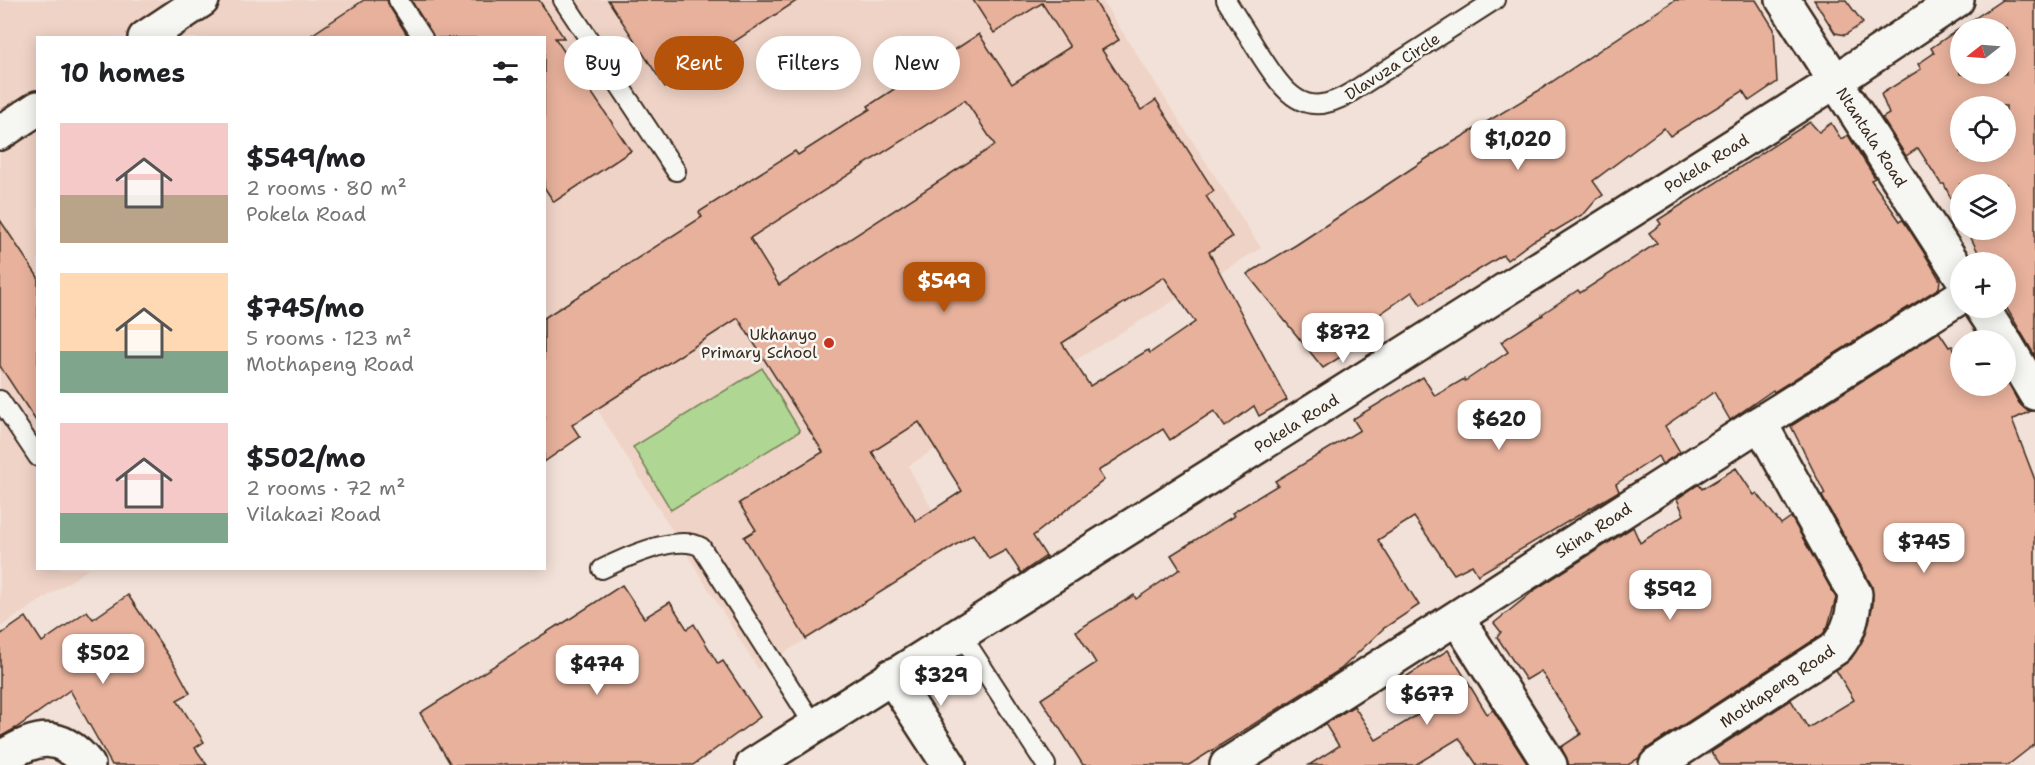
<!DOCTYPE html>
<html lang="en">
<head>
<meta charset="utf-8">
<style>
	:root { --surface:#fff; --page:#f6f6f6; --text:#202124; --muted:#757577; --accent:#b45309 }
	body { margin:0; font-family:"Shantell Sans",sans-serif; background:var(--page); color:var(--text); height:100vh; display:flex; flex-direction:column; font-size:22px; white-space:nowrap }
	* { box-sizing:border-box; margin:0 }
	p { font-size:20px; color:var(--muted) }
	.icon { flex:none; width:33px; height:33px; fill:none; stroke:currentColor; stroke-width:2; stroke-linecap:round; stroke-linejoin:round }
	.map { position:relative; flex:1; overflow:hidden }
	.panel { position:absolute; left:36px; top:36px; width:510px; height:534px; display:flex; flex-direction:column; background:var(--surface); border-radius:0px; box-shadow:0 3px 15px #0003 }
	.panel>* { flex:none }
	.hud { position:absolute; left:564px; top:36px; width:570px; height:54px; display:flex; gap:12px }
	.needle { width:39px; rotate:253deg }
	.buttons { position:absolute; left:1950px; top:18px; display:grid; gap:12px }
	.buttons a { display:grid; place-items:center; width:66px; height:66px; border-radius:50%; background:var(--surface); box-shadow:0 3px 15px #0003; font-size:30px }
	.price { position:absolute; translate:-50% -51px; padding:0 14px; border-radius:12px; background:#fff; color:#222; font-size:20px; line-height:39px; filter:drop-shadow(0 2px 3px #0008) }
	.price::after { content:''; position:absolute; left:50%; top:36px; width:18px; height:14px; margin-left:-9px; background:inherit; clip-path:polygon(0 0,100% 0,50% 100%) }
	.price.on { background:var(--accent); color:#fff }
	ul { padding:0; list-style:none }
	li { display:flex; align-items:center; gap:18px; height:150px; padding:0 24px }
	li span { display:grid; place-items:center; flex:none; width:168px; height:120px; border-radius:0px; color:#555 }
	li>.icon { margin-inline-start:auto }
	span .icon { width:72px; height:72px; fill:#fffc; stroke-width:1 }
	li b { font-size:26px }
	h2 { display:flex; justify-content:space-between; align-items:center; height:72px; padding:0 24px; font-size:26px }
	.chip { padding:0 21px; border-radius:27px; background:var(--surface); box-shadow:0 3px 15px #0003; font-size:21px; line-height:54px }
	.chip.on { background:var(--accent); color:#fff }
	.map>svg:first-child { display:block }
	.built { fill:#efd3c6 }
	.green { fill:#afd793; stroke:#758058; stroke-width:1.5 }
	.building { fill:#e7b19c; stroke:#3b2a1e; stroke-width:1.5; fill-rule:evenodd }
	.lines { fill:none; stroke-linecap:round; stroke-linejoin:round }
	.lane-casing { stroke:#3b2a1e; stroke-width:22 }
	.street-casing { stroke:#3b2a1e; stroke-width:38 }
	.lane { stroke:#f6f6f2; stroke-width:18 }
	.street { stroke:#f6f6f2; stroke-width:33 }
	.poi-dot { fill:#c8321e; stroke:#f6f6f2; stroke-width:2 }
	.labels { text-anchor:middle; stroke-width:5; stroke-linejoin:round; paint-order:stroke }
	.street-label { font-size:16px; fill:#3b2a1e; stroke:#f6f6f2 }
	.poi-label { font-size:16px; fill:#3b2a1e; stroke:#f6f6f2; text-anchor:end }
</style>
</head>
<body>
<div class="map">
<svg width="2035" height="765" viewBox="0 0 2035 765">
	<rect width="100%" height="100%" fill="#f2e1d8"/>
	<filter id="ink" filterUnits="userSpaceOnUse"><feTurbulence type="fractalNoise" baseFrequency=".0167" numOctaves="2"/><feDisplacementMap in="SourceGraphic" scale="12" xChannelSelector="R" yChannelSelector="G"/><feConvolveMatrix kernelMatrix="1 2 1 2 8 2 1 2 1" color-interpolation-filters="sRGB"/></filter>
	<g filter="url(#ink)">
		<!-- built -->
		<polygon class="built" points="0,0 1102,0 1261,248 1074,361 908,466 954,548 758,669 545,325 544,38 38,38 38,568 89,569 0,627"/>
		<!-- green -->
		<polygon class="green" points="762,368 800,431 671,510 633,447"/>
		<!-- building -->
		<g class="building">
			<polygon points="364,0 387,0 389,6 409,38 307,38"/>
			<polygon points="411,0 539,0 564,38 555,38 631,151 554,202 544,187 544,38 434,38"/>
			<polygon points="608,0 798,0 665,87"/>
			<path d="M973,0H1094L1119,40L1102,50L1141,110L1156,100L1214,191L1206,196L1232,237L1209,252L1287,400L1259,416L1254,406L1225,427L1214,411L1170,440L1163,429L1098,471L1104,480L1033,536L1046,556L1021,573L1006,550L989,559L973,534L806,639L744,537L756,530L739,503L823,452L738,318L572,425L580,437L544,462V318L702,217L699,212L795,151L798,155L870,109L868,106L979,34L1012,84L1070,47L1042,3L994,33ZM965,100L995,145L779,285L750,238ZM1164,277L1195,322L1150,353L1148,350L1090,386L1062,343ZM919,422L962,491L916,521L872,452Z"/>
			<polygon points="1675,0 1756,0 1774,29 1777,82 1749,101 1743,91 1670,136 1664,128 1593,181 1603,195 1596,200 1585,213 1553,232 1552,231 1533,241 1507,260 1503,255 1421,305 1412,292 1338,343 1345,354 1323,368 1247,274 1296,245 1435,153 1538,91"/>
			<polygon points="1814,0 1846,0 1863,23 1845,35 1835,33"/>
			<path d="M2002,0H2035V356L2006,307V262H1983L1967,230H2006V184H1960V218L1944,184H1941L1918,148L1906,156L1882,118L1889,114L1881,94L1921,69L1918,64L1934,53L1931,48ZM1960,28H2006V74H1960ZM1960,106H2006V152H1960Z"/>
			<polygon points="1810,122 1819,132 1831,123 1841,139 1848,135 1875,178 1871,180 1900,221 1903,220 1923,251 1940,280 1939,288 1774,392 1773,390 1730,420 1714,392 1665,426 1680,452 1662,464 1658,456 1616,484 1619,491 1478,575 1472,565 1454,574 1414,517 1378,540 1419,605 1384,628 1341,669 1189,765 1083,765 1041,699 1096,663 1076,631 1134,595 1136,599 1180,569 1171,555 1234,516 1232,513 1278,485 1275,481 1360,430 1353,419 1423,377 1435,396 1464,379 1465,381 1508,352 1501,342 1543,315 1542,314 1578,290 1580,293 1657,243 1649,233 1661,224 1658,220"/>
			<polygon points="0,220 38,277 38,424 0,366"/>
			<polygon points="1939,332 1949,347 1952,346 1960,361 1960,386 2006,386 2007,382 2019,403 2025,409 2031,411 2012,420 2035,480 2035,744 2008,765 1720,765 1711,752 1791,700 1808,728 1854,700 1836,670 1851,659 1865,636 1873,604 1872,586 1822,496 1825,494 1791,426"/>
			<polygon points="1736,468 1754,495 1757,493 1781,524 1791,517 1836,598 1828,626 1823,634 1646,749 1639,758 1628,765 1569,765 1561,747 1581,734 1541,671 1526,680 1497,637 1501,632 1494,623 1536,589 1633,527 1640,543 1684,515 1677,499 1699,484 1702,489"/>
			<polygon points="622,585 644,618 670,602 687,629 694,624 718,664 723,661 760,717 693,765 451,765 420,713 558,625 559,626"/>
			<polygon points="128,595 174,664 190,693 177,700 204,742 195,748 207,765 112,765 70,690 16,728 0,737 0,635 26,617 42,642 87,611 93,619"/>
			<polygon points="1448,650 1487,714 1493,710 1528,765 1477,765 1459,738 1415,765 1309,765 1339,746 1325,724 1354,706 1376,740 1429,708 1407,676"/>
		</g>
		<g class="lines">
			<!-- lane casing -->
			<g class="lane-casing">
				<g id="lane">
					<polyline points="398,0 423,38"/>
					<polyline points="563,0 676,171"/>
					<path d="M1226,0C1238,19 1249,37 1261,56C1285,93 1304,121 1350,93L1495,0"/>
					<polyline points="0,400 38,457"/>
					<path d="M602,569C624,558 677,533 701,547L814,725"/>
					<polyline points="960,633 1046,765"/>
				</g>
			</g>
			<!-- street casing -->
			<g class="street-casing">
				<g id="street">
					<polyline points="1783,0 1960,274"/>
					<polyline points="145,38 202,0"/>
					<polyline points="0,133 38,108"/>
					<polyline points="1982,308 2003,340"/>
					<polyline points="2006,344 2035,393"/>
					<polyline points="1457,618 1550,765"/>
					<polyline points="891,676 949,765"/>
					<path d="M0,759C35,736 60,730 88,765"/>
					<polyline points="753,765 1836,81 1957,0"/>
					<polyline points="1227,765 1760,423 1960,297"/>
					<path d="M1656,765L1836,648C1850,631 1853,616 1855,594L1760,423"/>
				</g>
			</g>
			<!-- lane -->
			<use href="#lane" class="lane"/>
			<!-- street -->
			<use href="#street" class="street"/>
		</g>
	</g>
	<!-- markers -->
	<circle class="poi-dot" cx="829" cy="343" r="6"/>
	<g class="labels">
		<!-- street labels -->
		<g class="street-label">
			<text transform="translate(1392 66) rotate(-33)" y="6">Dlavuza Circle</text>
			<text transform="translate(1872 137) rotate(57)" y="6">Ntantala Road</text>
			<text transform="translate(1706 163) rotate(-32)" y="6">Pokela Road</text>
			<text transform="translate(1296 423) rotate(-32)" y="6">Pokela Road</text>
			<text transform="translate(1593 530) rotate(-33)" y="6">Skina Road</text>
			<text transform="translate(1777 686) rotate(-34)" y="6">Mothapeng Road</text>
		</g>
		<!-- poi labels -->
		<g class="poi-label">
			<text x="817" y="340">Ukhanyo<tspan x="817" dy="18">Primary School</tspan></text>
		</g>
	</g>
</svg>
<div class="buttons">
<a><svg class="needle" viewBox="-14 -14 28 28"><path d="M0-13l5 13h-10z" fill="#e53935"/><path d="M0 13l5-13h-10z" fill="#757577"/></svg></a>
<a><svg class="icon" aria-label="locate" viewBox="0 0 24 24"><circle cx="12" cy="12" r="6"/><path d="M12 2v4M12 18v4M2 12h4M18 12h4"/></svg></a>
<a><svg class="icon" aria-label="layers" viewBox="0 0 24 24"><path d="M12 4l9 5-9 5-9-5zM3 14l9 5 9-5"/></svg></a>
<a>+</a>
<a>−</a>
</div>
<b class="price" style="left:1518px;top:171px">$1,020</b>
<b class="price on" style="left:944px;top:313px">$549</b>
<b class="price" style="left:1343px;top:364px">$872</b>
<b class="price" style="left:1499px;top:451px">$620</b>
<b class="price" style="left:1924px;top:574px">$745</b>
<b class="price" style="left:1670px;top:621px">$592</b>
<b class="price" style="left:103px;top:685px">$502</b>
<b class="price" style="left:597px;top:696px">$474</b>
<b class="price" style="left:941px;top:707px">$329</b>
<b class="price" style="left:1427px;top:726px">$677</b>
<div class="hud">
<a class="chip">Buy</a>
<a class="chip on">Rent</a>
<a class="chip">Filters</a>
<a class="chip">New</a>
</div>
<section class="panel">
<h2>10 homes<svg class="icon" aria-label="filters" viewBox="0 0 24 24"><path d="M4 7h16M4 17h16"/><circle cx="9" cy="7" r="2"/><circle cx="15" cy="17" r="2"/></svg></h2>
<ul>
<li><span style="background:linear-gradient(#f6c9c9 60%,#b9a48a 0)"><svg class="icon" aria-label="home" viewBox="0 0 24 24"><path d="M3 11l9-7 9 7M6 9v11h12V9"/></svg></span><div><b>$549/mo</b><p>2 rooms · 80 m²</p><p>Pokela Road</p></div></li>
<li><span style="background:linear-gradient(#ffd9b3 65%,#7fa58c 0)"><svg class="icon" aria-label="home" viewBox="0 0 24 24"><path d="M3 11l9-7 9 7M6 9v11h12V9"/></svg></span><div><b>$745/mo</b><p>5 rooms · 123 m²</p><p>Mothapeng Road</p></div></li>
<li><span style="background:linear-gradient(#f6c9c9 75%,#7fa58c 0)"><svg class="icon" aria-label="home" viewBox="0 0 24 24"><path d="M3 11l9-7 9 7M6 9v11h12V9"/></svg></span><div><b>$502/mo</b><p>2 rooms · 72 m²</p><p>Vilakazi Road</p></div></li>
</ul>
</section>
</div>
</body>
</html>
